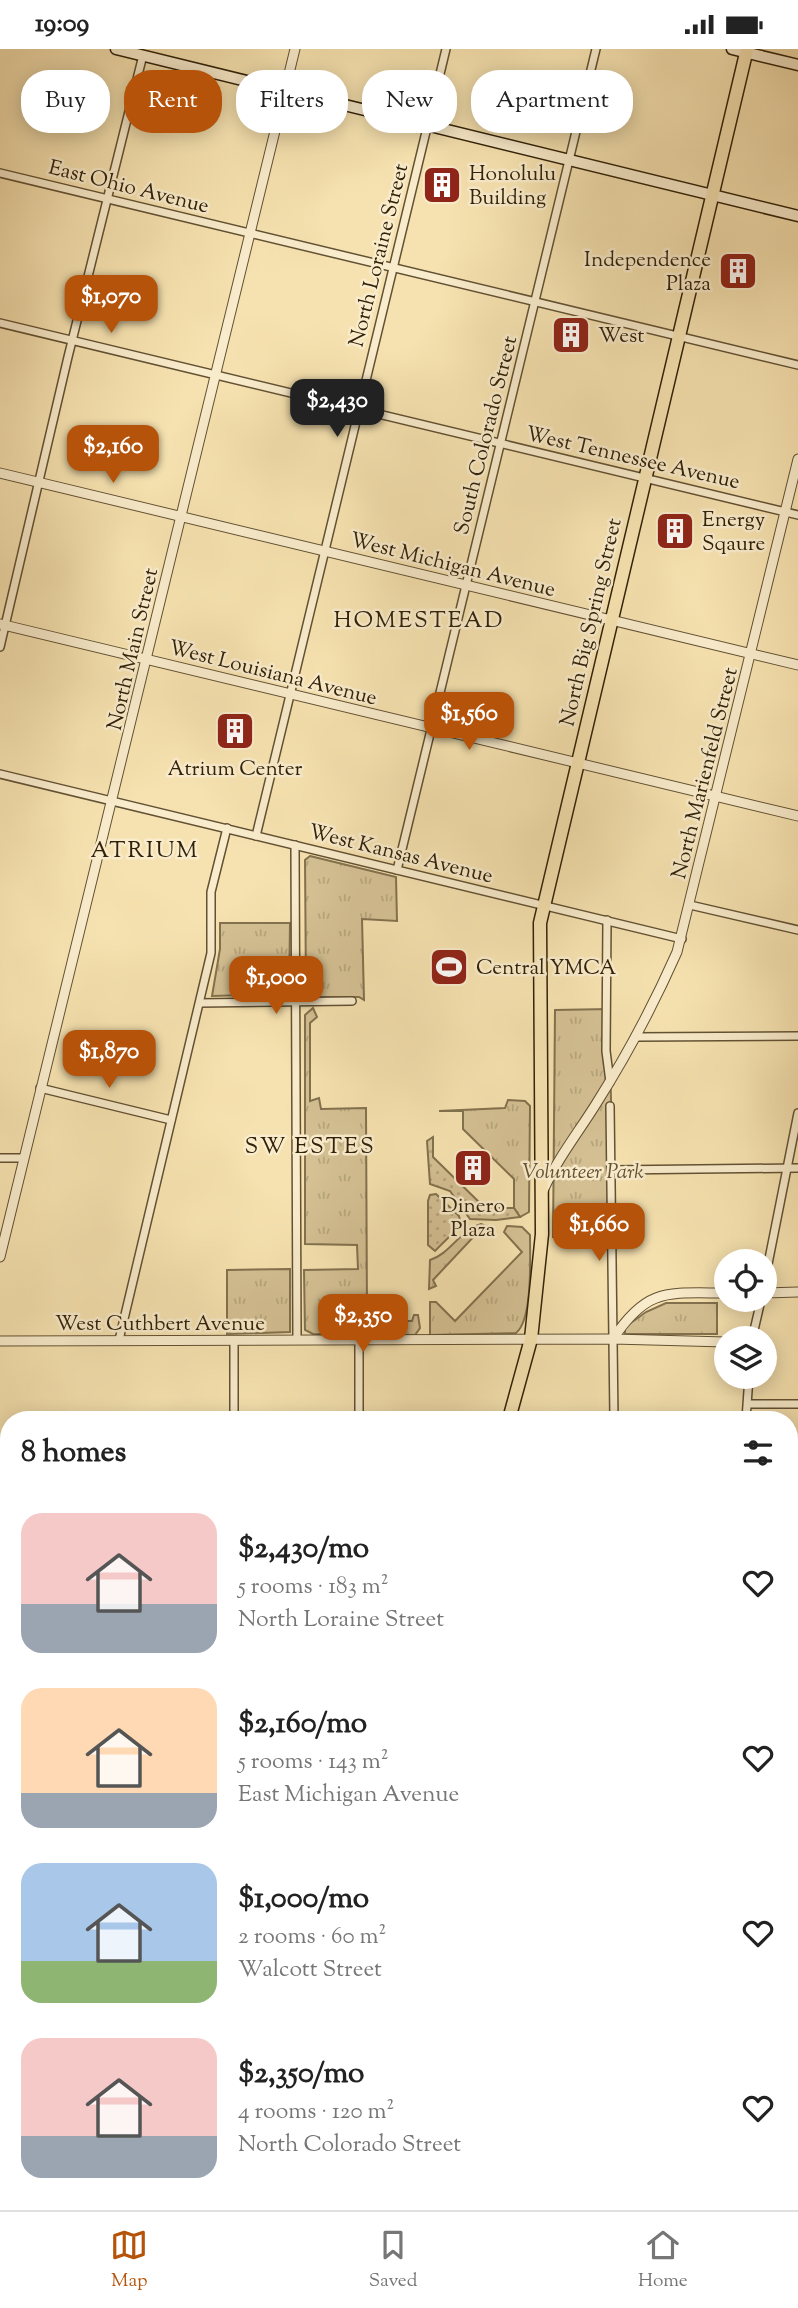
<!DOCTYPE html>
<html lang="en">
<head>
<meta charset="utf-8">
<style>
	:root { --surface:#fff; --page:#f6f6f6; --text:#222; --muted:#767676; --line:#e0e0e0; --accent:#b45309 }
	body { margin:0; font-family:"Sorts Mill Goudy",serif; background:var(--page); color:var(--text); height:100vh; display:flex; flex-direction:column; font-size:26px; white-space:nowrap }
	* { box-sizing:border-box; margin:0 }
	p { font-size:23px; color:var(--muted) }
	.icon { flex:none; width:38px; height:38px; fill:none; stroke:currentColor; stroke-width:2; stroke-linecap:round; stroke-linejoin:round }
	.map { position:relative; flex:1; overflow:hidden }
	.panel { position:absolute; left:0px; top:1362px; width:798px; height:800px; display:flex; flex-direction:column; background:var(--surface); border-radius:28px 28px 0 0; box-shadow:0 4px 18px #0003 }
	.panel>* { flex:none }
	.guide { position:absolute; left:21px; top:21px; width:756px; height:63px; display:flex; gap:14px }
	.buttons { position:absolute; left:714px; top:1200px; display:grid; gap:14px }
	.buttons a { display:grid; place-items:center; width:63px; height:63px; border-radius:50%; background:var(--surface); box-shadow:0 4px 18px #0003; font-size:35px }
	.price { position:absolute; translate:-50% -60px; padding:0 16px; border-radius:14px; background:var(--accent); color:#fff; font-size:23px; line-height:46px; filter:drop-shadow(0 2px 4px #0008) }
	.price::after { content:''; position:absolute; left:50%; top:42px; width:21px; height:16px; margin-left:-10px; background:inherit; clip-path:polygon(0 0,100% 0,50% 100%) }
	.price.selected { background:#222; color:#fff }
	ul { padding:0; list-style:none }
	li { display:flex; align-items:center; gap:21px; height:175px; padding:0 21px }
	li span { display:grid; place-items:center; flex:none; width:196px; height:140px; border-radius:21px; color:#555 }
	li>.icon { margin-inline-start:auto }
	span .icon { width:84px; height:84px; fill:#fffc; stroke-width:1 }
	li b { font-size:30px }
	h2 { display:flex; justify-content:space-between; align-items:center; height:84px; padding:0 21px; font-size:30px }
	.chip { padding:0 24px; border-radius:28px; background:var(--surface); box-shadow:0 4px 18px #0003; font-size:24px; line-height:63px }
	.chip.selected { background:var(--accent); color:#fff }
	.status { display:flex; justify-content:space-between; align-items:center; height:49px; padding:0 35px; background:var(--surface); direction:ltr }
	.status svg { height:19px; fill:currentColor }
	.tab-bar { display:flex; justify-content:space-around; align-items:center; height:98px; border-top:2px solid var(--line); background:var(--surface); font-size:19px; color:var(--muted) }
	.tab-bar a { display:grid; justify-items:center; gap:4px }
	.tab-bar .selected { color:var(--accent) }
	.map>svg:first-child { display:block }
	.grass { fill:url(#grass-tufts); stroke:#83714e; stroke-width:2 }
	.cemetery { fill:url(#cemetery-stones); stroke:#83714e; stroke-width:2 }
	.garden { fill:url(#garden-dots); stroke:#83714e; stroke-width:2 }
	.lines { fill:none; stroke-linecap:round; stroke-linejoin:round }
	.minor-casing { stroke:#625133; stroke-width:10 }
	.tertiary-casing { stroke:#625133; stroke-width:11 }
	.secondary-casing { stroke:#312109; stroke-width:13 }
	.trunk-casing { stroke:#312109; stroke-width:15 }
	.minor { stroke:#f9eccc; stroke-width:7 }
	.tertiary { stroke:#f9eccc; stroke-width:9 }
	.secondary { stroke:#f9eccc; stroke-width:10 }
	.trunk { stroke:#f6e2b0; stroke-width:12 }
	.labels { text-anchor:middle; stroke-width:5; stroke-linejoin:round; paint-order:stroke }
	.poi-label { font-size:21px; fill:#312109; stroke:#f9eccc; text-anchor:start }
	.street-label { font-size:21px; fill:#312109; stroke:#f9eccc }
	.park-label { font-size:21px; font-style:italic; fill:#625133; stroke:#f9eccc }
	.neighbourhood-label { font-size:23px; letter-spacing:2px; fill:#312109; stroke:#f9eccc }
</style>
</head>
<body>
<div class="status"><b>19:09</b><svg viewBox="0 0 49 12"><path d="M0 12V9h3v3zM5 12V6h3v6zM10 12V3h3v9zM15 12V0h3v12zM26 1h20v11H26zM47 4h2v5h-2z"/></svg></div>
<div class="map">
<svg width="798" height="2161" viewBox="0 0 798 2161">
	<defs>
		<pattern id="grass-tufts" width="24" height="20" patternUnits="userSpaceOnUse" patternTransform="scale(1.75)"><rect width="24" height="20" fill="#d5c194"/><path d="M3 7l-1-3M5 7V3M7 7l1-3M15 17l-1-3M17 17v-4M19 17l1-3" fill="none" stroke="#b7a67e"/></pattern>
		<pattern id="cemetery-stones" width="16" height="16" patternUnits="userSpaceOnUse" patternTransform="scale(1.75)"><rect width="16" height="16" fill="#d5c194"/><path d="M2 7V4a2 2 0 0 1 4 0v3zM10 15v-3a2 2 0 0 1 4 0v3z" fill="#b7a67e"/></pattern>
		<pattern id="garden-dots" width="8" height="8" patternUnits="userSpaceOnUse" patternTransform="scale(1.75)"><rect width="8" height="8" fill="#d5c194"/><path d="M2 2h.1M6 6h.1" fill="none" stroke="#b7a67e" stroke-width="1.8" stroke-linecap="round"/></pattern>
	</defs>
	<rect width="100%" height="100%" fill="#f6e2b0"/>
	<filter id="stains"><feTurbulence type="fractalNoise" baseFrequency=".00286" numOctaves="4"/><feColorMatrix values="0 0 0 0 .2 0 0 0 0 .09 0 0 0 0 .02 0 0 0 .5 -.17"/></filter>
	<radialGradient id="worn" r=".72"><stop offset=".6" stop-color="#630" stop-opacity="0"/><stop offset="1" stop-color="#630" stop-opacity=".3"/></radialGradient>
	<!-- grass -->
	<g class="grass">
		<polygon points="310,807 396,828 397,872 362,870 364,951 359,948 313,948 306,942 305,811"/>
		<polygon points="220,874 290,874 289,945 212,947 220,900"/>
		<polygon points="313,959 317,968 310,974 310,1052 319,1049 321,1060 366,1059 367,1266 374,1266 375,1272 412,1272 414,1266 418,1266 420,1279 415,1286 313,1285 305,1281 304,1221 358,1220 357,1196 305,1195 305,966"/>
		<polygon points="609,960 614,1187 553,1188 555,961"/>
		<polygon points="508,1051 525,1052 530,1057 529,1163 520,1168 514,1159 514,1130 463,1080 463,1062 439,1062 505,1059"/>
		<path d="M481,1175L488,1178L491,1184L478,1183L433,1231L436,1237L429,1240L430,1211C450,1205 460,1181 481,1175Z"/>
		<path d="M507,1177L522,1178L530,1186C530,1207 533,1271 516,1284L430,1286V1253H436L455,1272L522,1203L504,1183Z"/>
		<polygon points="290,1220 290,1283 227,1285 227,1221"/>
		<polygon points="717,1254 717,1285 625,1285 625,1278 646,1263 666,1254"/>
	</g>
	<!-- cemetery -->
	<polygon class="cemetery" points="789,1798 798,1798 798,2161 687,2161 687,2153 789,2152"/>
	<!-- garden -->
	<g class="garden">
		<polygon points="433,1088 433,1108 485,1159 514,1159 520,1168 496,1171 470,1170 450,1142 430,1135 427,1092"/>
		<polygon points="436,1145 459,1167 461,1176 435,1202 428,1196 428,1152 430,1146"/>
	</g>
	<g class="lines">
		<!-- minor casing -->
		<g class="minor-casing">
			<g id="minor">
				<polyline points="0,124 798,316"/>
				<polyline points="0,274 798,466"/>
				<polyline points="0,598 68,308 143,6"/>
				<polyline points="0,725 682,890"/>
				<polyline points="256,787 446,0"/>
				<polyline points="295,796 297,1291"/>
				<polyline points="397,821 596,0"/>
				<polyline points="690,856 798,881"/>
				<polyline points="607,871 606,1002 610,1033"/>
				<polyline points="200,954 352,952"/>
				<polyline points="636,988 798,987"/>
				<polyline points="40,1039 171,1071"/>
				<polyline points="610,1057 614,1370"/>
				<polyline points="0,1109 23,1109"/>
				<polyline points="612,1121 798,1119"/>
				<polyline points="765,1230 798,1064"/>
				<polyline points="752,1290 761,1251"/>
				<polyline points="119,1291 211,904 211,843 227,779"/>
				<polyline points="234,1291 234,1370"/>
				<polyline points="748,1355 798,1355"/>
				<polyline points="359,1370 359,1291"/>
				<polyline points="746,1370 749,1328"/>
				<polyline points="0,1419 9,1419"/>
				<polyline points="789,1478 798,1478"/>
				<polyline points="0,1565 9,1565"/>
				<polyline points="789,1603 798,1603"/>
				<polyline points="789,1794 798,1794"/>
				<polyline points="0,1844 9,1844"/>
				<polyline points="0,1984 9,1984"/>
				<polyline points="0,2121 9,2121"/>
				<polyline points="340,2152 340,2161"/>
				<polyline points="480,2152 480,2161"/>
				<polyline points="617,2152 618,2161"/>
			</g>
		</g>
		<!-- tertiary casing -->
		<g class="tertiary-casing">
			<g id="tertiary">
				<polyline points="0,424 798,616"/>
				<polyline points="0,575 798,767"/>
				<path d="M543,1142C557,1110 578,1084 596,1055C627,1006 654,955 677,903L798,410"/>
				<polyline points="0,1208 295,0"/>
				<polyline points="765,1244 798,1243"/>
				<path d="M613,1290C647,1238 668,1244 726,1244"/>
				<polyline points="0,1292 613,1290 726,1293"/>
				<polyline points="0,1690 9,1690"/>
				<polyline points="789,1726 798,1726"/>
			</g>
		</g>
		<!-- secondary casing -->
		<g class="secondary-casing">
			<g id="secondary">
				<polyline points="116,0 798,167"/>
				<polyline points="732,0 798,16"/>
			</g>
		</g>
		<!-- trunk casing -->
		<g class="trunk-casing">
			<g id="trunk">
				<polyline points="509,1370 531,1290 542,1185 540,874 747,0"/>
				<polyline points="246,2161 247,2152"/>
			</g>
		</g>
		<!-- minor -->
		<use href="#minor" class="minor"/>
		<!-- tertiary -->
		<use href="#tertiary" class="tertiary"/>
		<!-- secondary -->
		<use href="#secondary" class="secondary"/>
		<!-- trunk -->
		<use href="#trunk" class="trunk"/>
	</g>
	<!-- icons -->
	<defs>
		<g id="building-square" transform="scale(2.0125)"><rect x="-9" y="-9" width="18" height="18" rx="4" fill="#8f2418" stroke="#f9eccc"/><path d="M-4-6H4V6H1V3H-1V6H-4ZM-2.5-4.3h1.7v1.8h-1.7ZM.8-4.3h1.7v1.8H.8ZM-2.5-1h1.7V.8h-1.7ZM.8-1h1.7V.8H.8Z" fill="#fff"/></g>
		<g id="stadium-square" transform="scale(2.0125)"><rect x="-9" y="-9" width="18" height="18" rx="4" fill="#8f2418" stroke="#f9eccc"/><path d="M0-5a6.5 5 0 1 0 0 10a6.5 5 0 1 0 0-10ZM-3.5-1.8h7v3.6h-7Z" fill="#fff"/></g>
	</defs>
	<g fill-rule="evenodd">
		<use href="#building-square" x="442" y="136"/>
		<use href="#building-square" x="738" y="222"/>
		<use href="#building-square" x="571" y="286"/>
		<use href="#building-square" x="675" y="482"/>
		<use href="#building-square" x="235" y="682"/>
		<use href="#stadium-square" x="449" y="918"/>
		<use href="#building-square" x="473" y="1119"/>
	</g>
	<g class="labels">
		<!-- poi labels -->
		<g class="poi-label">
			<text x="469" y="131">Honolulu<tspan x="469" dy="24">Building</tspan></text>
			<text x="711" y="217" text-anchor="end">Independence<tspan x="711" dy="24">Plaza</tspan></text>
			<text x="598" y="293">West</text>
			<text x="702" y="477">Energy<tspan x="702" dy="24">Sqaure</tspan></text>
			<text x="235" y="726" text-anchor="middle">Atrium Center</text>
			<text x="476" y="925">Central YMCA</text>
			<text x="473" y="1163" text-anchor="middle">Dinero<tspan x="473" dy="24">Plaza</tspan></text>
		</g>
		<!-- street labels -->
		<g class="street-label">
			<text transform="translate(129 137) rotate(14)" y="7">East Ohio Avenue</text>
			<text transform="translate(378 206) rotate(-76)" y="7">North Loraine Street</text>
			<text transform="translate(485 386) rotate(-76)" y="7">South Colorado Street</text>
			<text transform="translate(633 408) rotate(13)" y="7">West Tennessee Avenue</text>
			<text transform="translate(453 515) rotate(14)" y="7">West Michigan Avenue</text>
			<text transform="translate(590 573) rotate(-77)" y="7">North Big Spring Street</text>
			<text transform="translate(132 600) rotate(-77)" y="7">North Main Street</text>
			<text transform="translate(273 623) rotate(14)" y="7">West Louisiana Avenue</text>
			<text transform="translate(704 724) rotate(-76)" y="7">North Marienfeld Street</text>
			<text transform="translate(401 804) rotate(14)" y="7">West Kansas Avenue</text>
			<text x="160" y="1281">West Cuthbert Avenue</text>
		</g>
		<!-- park labels -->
		<g class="park-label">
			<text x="583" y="1129">Volunteer Park</text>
		</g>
		<!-- neighbourhood labels -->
		<g class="neighbourhood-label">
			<text x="419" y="578">HOMESTEAD</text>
			<text x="145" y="808">ATRIUM</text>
			<text x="310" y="1104">SW ESTES</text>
		</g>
	</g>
	<rect width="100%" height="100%" filter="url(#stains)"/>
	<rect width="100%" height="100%" fill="url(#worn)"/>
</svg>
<div class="buttons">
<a><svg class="icon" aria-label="locate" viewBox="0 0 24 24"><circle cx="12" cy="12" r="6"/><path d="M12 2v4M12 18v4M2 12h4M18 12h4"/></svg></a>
<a><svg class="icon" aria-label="layers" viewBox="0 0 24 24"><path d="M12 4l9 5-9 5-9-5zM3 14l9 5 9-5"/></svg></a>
</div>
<b class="price" style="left:111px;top:286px">$1,070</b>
<b class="price selected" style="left:337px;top:390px">$2,430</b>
<b class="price" style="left:113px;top:436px">$2,160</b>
<b class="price" style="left:469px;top:703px">$1,560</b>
<b class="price" style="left:276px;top:967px">$1,000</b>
<b class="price" style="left:109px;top:1041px">$1,870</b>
<b class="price" style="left:599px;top:1214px">$1,660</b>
<b class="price" style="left:363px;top:1305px">$2,350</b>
<div class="guide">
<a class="chip">Buy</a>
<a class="chip selected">Rent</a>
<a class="chip">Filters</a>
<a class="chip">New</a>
<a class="chip">Apartment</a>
</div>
<section class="panel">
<h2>8 homes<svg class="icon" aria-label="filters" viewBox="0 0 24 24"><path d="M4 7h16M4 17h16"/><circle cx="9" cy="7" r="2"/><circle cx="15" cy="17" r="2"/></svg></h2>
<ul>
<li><span style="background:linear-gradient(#f6c9c9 65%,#9aa5b1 0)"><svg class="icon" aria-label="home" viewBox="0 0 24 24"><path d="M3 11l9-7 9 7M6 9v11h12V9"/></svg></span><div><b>$2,430/mo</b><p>5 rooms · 183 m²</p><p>North Loraine Street</p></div><svg class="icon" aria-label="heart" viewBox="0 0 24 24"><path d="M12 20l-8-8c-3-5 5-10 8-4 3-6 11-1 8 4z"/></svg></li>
<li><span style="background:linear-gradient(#ffd9b3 75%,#9aa5b1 0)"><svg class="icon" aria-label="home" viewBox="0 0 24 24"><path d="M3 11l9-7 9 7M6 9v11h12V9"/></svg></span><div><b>$2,160/mo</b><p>5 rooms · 143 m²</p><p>East Michigan Avenue</p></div><svg class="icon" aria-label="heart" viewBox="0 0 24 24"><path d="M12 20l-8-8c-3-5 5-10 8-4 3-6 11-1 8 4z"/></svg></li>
<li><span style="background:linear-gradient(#a9c7e8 70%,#8fb573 0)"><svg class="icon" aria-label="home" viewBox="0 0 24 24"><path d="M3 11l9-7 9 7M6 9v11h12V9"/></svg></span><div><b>$1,000/mo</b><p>2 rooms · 60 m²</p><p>Walcott Street</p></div><svg class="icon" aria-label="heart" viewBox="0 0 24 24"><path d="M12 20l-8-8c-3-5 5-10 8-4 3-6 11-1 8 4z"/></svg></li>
<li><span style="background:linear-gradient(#f6c9c9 70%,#9aa5b1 0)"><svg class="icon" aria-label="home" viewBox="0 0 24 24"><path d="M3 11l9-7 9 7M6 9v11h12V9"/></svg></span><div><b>$2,350/mo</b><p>4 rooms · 120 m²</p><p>North Colorado Street</p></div><svg class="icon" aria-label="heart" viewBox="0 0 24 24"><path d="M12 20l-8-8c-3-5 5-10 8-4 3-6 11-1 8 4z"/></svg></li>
</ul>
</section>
</div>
<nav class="tab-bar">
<a class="selected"><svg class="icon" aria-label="map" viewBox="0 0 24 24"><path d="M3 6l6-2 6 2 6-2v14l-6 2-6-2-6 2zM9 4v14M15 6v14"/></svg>Map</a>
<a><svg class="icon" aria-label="saved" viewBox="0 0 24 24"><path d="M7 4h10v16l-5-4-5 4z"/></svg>Saved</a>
<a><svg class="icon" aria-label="home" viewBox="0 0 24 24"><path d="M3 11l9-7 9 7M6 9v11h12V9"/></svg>Home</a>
</nav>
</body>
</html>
